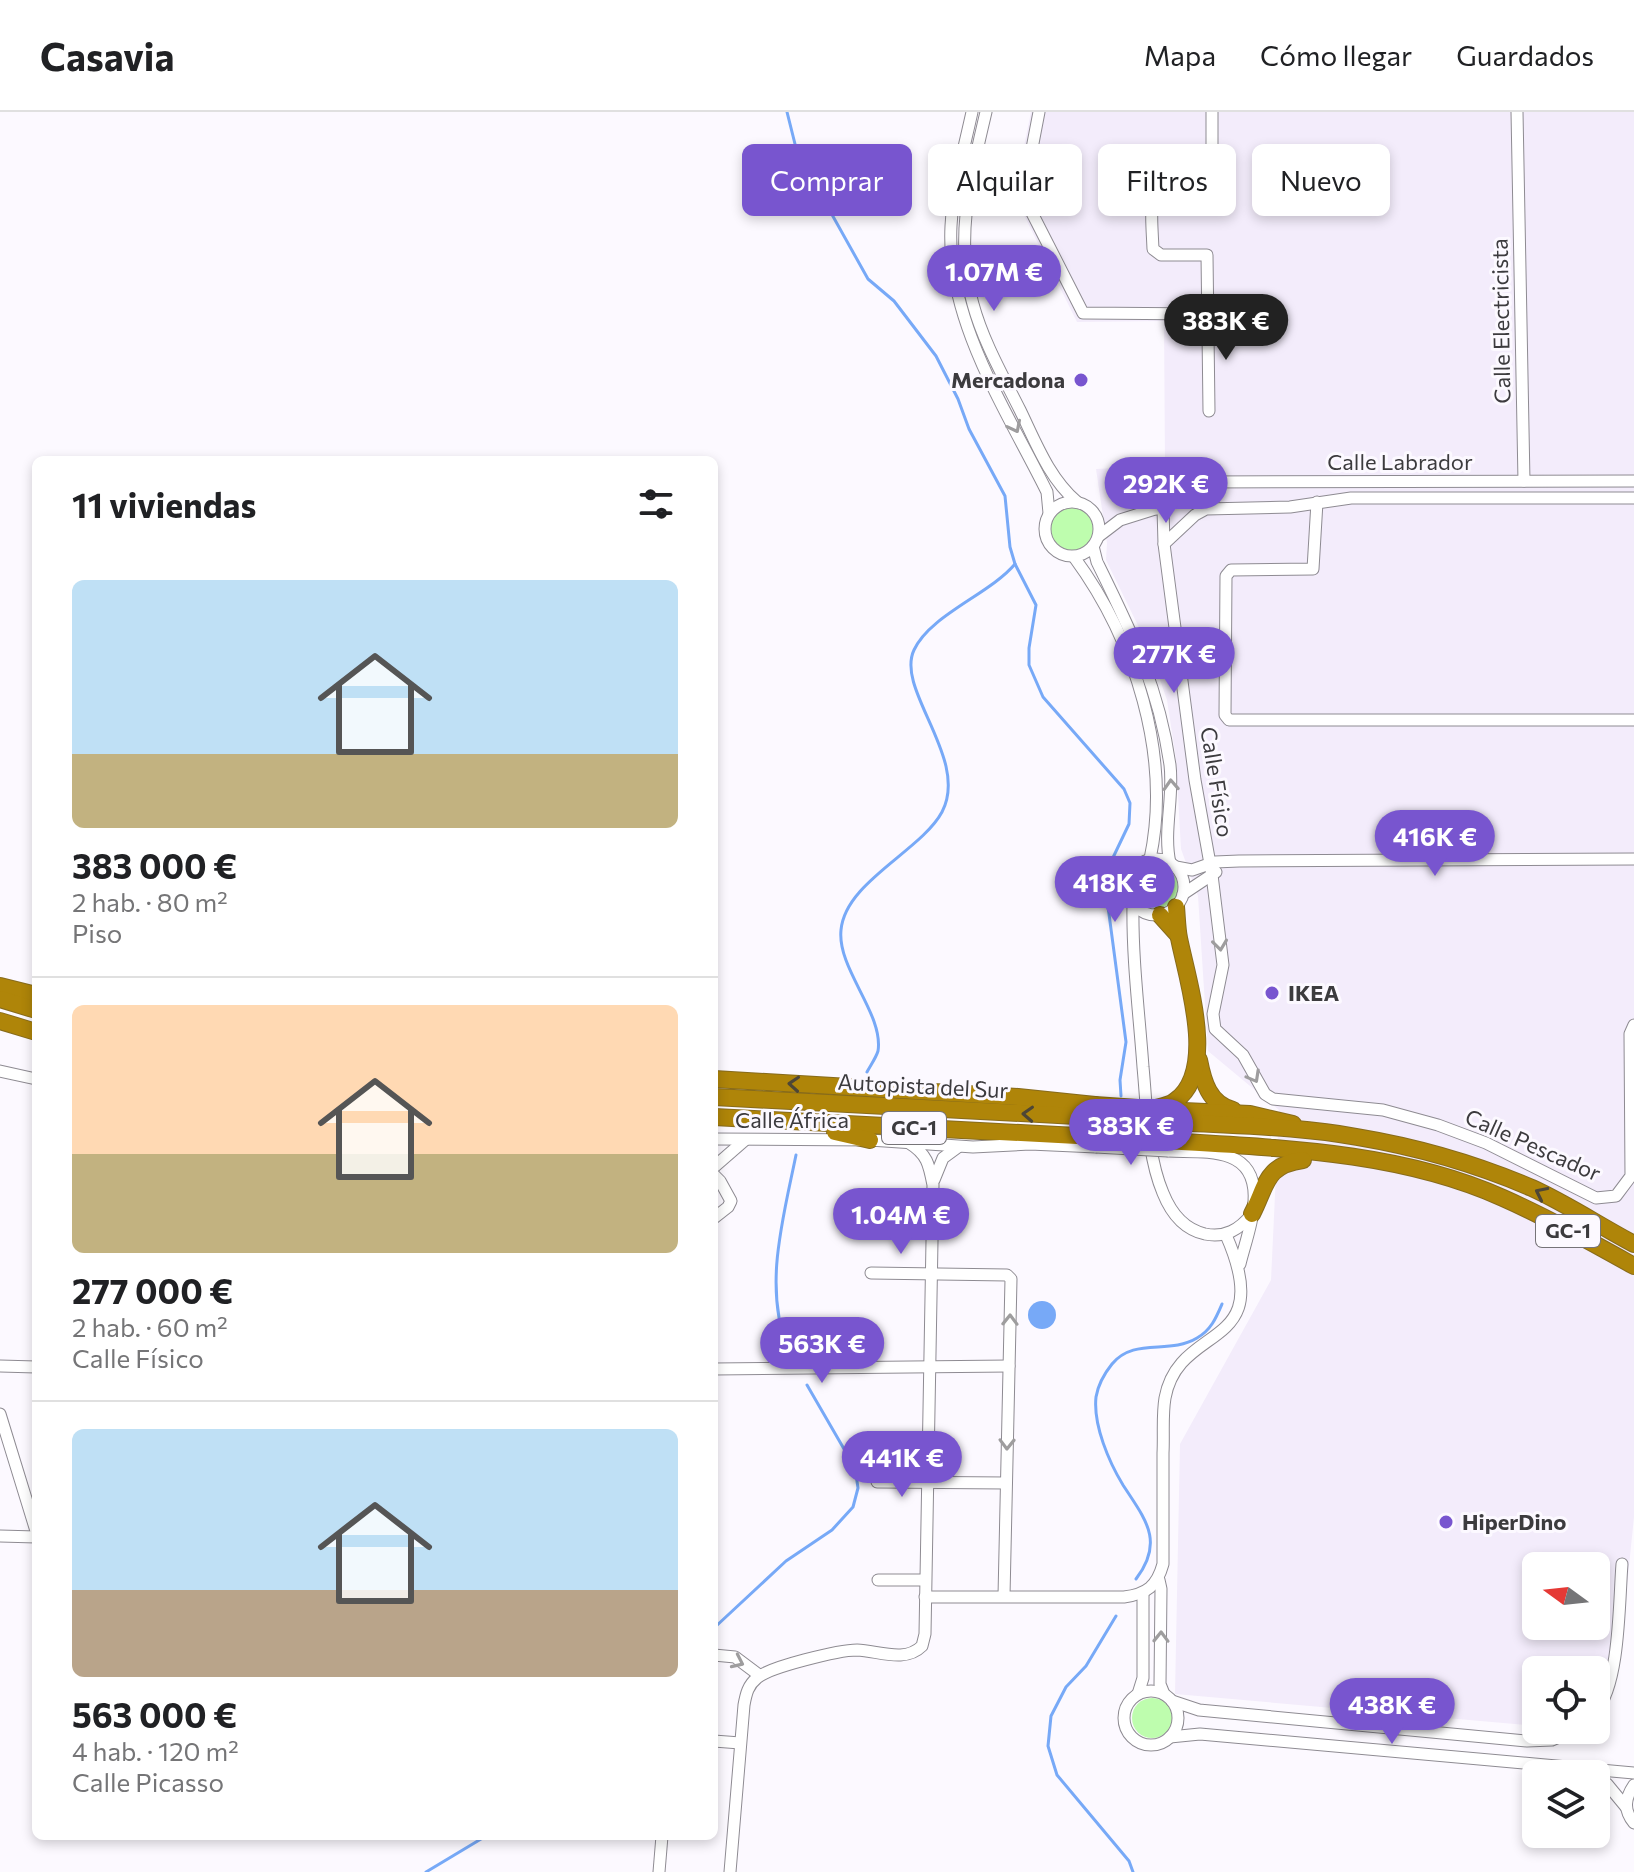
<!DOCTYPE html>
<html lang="es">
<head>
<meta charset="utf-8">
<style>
	:root { --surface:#fff; --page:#f6f6f6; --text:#202124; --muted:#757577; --line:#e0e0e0; --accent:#7855cf }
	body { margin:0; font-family:Commissioner,sans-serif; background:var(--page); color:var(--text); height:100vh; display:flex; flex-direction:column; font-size:30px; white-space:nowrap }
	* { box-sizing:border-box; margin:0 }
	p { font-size:26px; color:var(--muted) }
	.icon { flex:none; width:44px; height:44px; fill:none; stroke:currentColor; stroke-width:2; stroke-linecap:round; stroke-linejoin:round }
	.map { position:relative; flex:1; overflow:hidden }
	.side { position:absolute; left:32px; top:344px; width:686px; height:1384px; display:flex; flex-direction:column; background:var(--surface); border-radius:12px; box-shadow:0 4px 12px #0003 }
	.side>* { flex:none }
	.top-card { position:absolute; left:742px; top:32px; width:760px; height:72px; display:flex; gap:16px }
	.needle { width:52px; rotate:285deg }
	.controls { position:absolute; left:1522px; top:1440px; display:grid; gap:16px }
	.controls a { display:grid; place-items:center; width:88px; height:88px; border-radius:12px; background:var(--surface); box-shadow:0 4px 12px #0003; font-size:40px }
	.price { position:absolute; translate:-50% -68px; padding:0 18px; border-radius:28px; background:var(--accent); color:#fff; font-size:26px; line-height:52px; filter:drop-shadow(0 2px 4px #0008) }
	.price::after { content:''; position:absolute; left:50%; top:48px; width:24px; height:18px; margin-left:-12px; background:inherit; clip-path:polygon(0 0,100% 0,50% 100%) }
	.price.on { background:#222; color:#fff }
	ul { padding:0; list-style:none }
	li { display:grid; align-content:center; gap:16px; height:424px; padding:0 40px }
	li+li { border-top:2px solid var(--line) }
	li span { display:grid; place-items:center; height:248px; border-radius:12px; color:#555 }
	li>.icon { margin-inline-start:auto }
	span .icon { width:144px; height:144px; fill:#fffc; stroke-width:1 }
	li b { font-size:34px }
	h2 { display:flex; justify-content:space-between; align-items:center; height:96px; padding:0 40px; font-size:34px }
	.tag { padding:0 28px; border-radius:12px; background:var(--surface); box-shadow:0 4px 12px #0003; font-size:28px; line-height:72px }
	.tag.on { background:var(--accent); color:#fff }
	header { display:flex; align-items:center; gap:48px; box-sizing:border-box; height:112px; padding:0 40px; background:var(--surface); border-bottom:2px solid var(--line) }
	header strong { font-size:38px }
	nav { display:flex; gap:44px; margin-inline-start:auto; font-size:28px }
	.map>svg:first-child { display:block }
	.built { fill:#f3ecfb; fill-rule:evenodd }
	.green { fill:#befdae }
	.water { fill:#77a9f7 }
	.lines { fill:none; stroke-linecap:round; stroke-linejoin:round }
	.stream { stroke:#77a9f7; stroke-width:3 }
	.minor-casing { stroke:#8e8b92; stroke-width:13 }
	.highway-casing { stroke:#876b1c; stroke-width:18 }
	.minor { stroke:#fff; stroke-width:11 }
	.highway { stroke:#af8509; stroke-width:16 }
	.minor-bridge-casing { stroke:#8e8b92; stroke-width:13; stroke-linecap:butt }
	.highway-bridge-casing { stroke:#876b1c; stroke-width:18; stroke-linecap:butt }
	.minor-bridge { stroke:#fff; stroke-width:11 }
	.highway-bridge { stroke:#af8509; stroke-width:16 }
	.oneway { stroke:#9e9d9e }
	.oneway2 { stroke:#4d4636 }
	.poi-dot { fill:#7855cf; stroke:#fcf9ff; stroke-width:3 }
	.labels { text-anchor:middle; stroke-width:6; stroke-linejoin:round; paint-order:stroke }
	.shield { fill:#fcf9ff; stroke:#767478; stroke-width:2 }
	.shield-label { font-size:20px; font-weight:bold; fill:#3c3b3e }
	.street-label { font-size:22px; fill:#3c3b3e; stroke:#fcf9ff }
	.poi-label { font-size:22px; font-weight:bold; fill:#3c3b3e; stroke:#fcf9ff; text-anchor:start }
</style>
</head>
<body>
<header>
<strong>Casavia</strong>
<nav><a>Mapa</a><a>Cómo llegar</a><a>Guardados</a></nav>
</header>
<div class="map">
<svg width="1634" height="1760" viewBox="0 0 1634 1760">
	<rect width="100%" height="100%" fill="#fcf9ff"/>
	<!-- built -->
	<path class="built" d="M1031,0H1634V1405L1620,1542L1603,1555L1596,1570V1558H1536V1614L1175,1582L1180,1332L1271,1168L1279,998L1208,939L1198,784L1181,737L1176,647L1167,588L1149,536L1106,448L1107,431L1096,357L1165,353L1164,209L1077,210L1014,83ZM1536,1454H1596V1514H1536Z"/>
	<!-- green -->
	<g class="green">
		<circle cx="1072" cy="417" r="21"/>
		<circle cx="1157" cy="775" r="21"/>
		<circle cx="1152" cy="1606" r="20"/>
	</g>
	<!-- water -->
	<circle class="water" cx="1042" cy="1203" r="14"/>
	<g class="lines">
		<!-- stream -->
		<g class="stream">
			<polyline points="787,0 797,40 868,167 894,189 936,244 958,287 969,317 1005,384 1010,435 1015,452 1036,493 1029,536 1029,553 1043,585 1124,677 1130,691 1129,712 1109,754 1107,787 1126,930 1120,968 1121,984"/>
			<path d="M867,960C870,954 876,946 878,939C884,902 837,857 841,818C845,770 921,739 942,700C970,647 895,578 914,538C930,503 990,482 1015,452"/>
			<path d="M788,1238C763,1175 783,1107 796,1043"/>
			<path d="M1136,1467C1165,1429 1145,1407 1123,1373C1109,1350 1093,1313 1096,1285C1098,1273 1104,1262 1112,1252C1134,1225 1169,1243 1197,1226C1211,1218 1216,1206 1222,1192"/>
			<polyline points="1116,1504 1086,1554 1066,1575 1051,1604 1048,1634 1057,1663 1129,1749 1133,1760"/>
			<polyline points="714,1516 786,1449 832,1418 853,1395 858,1376 855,1356 807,1273"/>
			<polyline points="426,1760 486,1724"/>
		</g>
		<!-- minor casing -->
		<g class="minor-casing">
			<g id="minor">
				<path d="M972,0C964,37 953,75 951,114C946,208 1007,299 1047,380L1049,401"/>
				<path d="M986,0C971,64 954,127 973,192C983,229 1003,264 1020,298C1036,331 1049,366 1077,390"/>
				<polyline points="1039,0 1024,78 1029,95 1083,201 1207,202"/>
				<polyline points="1517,0 1524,369"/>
				<path d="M1209,299L1207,143H1161L1153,137C1151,92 1148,90 1173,52L1203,50L1212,42V0"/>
				<circle cx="1157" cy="384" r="13"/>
				<polyline points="1170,384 1192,371 1203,370 1634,369"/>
				<circle cx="1072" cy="417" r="27"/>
				<polyline points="1317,390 1313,457 1231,458 1226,464 1225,603 1229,608 1634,608"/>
				<polyline points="1163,396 1164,432 1195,668 1212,763 1223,853 1213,902 1215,917 1243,943 1265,982 1273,987 1383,998 1438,1013 1486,1031 1596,1086 1616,1084 1631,1064 1630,922 1634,913"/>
				<polyline points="1099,424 1120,408 1155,397"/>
				<polyline points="1164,432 1195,403 1206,397 1290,395 1351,386 1634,386"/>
				<path d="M1093,434L1097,450C1131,519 1159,575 1170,653C1174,686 1163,719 1170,751"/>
				<path d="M1074,445C1135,528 1172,644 1150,747"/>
				<circle cx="1156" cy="775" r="28"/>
				<polyline points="1176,755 1192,758 1215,750 1239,749 1634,747"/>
				<polyline points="1183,782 1216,760"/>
				<path d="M1133,791C1132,846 1139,900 1143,955C1147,996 1147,1043 1163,1081C1171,1101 1183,1117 1205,1122C1225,1126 1239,1118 1252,1102"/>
				<polyline points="0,959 36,967"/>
				<polyline points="714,1027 870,1028 973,1035 1030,1032 1096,1035"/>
				<path d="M1168,1039C1188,1040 1212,1038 1230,1045C1273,1061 1247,1122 1240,1152"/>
				<polyline points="714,1055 745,1028"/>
				<polyline points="714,1063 720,1069 731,1089 728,1095 714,1106"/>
				<polyline points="934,1068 943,1046 958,1035"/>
				<polyline points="871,1161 1007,1163 1011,1167 1004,1484"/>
				<polyline points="0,1254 36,1255"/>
				<polyline points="714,1257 1009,1254"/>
				<polyline points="0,1302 36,1419"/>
				<polyline points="877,1370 1006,1371"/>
				<polyline points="0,1424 36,1425"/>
				<polyline points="878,1468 925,1468"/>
				<polyline points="1159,1468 1161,1477 1160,1572 1164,1582"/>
				<path d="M925,1485H1124C1147,1482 1157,1474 1163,1452C1163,1415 1163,1378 1163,1341C1164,1323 1162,1304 1165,1286C1179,1209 1278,1241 1226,1123"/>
				<polyline points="714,1543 735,1545 759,1563"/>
				<circle cx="1151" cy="1606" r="27"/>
				<polyline points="1138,1582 1143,1566 1143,1483"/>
				<polyline points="1172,1589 1199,1598 1527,1629 1552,1628 1575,1618"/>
				<path d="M1596,1599C1620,1572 1619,1489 1622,1452"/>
				<polyline points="1170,1625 1200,1622 1634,1661"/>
				<polyline points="714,1629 740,1631"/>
				<polyline points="1596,1664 1607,1672 1626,1695"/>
				<path d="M1634,1673C1625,1686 1623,1698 1634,1711"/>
				<polyline points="659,1760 662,1724"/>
				<path d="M730,1760L744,1593C746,1582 748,1573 757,1566C769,1555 839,1538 857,1538C879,1539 905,1551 922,1534L925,1522L933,1073C929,1052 927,1042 909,1031"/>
			</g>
		</g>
		<!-- highway casing -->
		<g class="highway-casing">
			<g id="highway">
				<polyline points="1160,803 1178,823"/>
				<polyline points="0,874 36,883"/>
				<polyline points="0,887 36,898"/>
				<polyline points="0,909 36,920"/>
				<path d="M1199,948C1203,969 1209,992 1233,998"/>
				<polyline points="714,967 1018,985 1095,993"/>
				<polyline points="714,985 1095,1005"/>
				<path d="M1152,997C1159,995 1169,994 1175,989C1218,959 1187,867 1179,826C1177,816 1177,805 1176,795"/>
				<polyline points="1161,998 1250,1002 1293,1012"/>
				<polyline points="714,1005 1096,1025"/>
				<path d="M1162,1009C1226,1014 1293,1013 1357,1025C1417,1035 1476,1052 1532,1076C1567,1092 1600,1114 1634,1132"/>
				<polyline points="835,1020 870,1028"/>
				<path d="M1165,1029C1278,1036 1399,1039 1503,1086C1548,1106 1591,1130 1634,1154"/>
				<path d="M1252,1102C1267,1073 1265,1053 1303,1048"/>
			</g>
		</g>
		<!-- minor -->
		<use href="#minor" class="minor"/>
		<!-- highway -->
		<use href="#highway" class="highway"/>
		<!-- minor-bridge casing -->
		<g class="minor-bridge-casing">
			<polyline id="minor-bridge" points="1096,1035 1168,1039"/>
		</g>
		<!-- highway-bridge casing -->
		<g class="highway-bridge-casing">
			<g id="highway-bridge">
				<polyline points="1095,993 1152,997"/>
				<polyline points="1095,1005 1162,1009"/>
				<polyline points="1096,1025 1165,1029"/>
			</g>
		</g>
		<!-- minor-bridge -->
		<use href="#minor-bridge" class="minor-bridge"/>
		<!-- highway-bridge -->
		<use href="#highway-bridge" class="highway-bridge"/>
	</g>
	<!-- one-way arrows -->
	<defs><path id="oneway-chevron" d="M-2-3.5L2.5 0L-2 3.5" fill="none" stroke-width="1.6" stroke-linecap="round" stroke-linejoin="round" transform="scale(2)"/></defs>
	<g class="oneway">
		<use href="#oneway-chevron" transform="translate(1015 315) rotate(63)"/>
		<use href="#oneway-chevron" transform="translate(1171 673) rotate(-93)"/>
		<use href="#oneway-chevron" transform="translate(1220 833) rotate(83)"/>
		<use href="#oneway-chevron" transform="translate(1254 965) rotate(61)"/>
		<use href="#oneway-chevron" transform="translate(1010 1208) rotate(-89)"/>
		<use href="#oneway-chevron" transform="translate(1007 1332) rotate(91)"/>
		<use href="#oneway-chevron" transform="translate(1161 1525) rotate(-89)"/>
		<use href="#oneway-chevron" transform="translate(738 1550) rotate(25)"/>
	</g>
	<g class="oneway2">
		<use href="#oneway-chevron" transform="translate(794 972) rotate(-176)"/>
		<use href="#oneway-chevron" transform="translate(1028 1002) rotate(-177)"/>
		<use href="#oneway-chevron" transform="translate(1541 1081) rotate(-154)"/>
	</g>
	<!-- markers -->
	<g class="poi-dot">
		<circle cx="1081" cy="268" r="8"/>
		<circle cx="1272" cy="881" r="8"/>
		<circle cx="1446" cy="1410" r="8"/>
	</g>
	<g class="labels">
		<!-- shield labels -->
		<g class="shield">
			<rect x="882" y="1000" width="64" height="32" rx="6"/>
			<rect x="1536" y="1103" width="64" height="32" rx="6"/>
		</g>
		<g class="shield-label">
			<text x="914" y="1023">GC-1</text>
			<text x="1568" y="1126">GC-1</text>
		</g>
		<!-- street labels -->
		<g class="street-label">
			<text transform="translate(1501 209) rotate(-91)" y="8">Calle Electricista</text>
			<text x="1400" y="358">Calle Labrador</text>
			<text transform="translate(1217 670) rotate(81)" y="8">Calle Físico</text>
			<text transform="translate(923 974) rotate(3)" y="8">Autopista del Sur</text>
			<text x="792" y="1016">Calle África</text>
			<text transform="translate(1533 1033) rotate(24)" y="8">Calle Pescador</text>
		</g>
		<!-- poi labels -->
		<g class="poi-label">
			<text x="1065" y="276" text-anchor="end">Mercadona</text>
			<text x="1288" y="889">IKEA</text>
			<text x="1462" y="1418">HiperDino</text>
		</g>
	</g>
</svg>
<div class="controls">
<a><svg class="needle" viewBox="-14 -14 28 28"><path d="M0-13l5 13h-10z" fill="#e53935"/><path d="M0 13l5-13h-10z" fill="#757577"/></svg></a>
<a><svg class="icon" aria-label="locate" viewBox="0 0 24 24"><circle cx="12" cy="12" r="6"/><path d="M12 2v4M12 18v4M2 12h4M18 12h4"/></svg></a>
<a><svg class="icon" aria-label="layers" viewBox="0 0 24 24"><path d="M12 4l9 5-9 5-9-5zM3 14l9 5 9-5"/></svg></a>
</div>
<b class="price" style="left:994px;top:201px">1.07M €</b>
<b class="price on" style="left:1226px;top:250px">383K €</b>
<b class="price" style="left:1166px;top:413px">292K €</b>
<b class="price" style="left:1174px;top:583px">277K €</b>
<b class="price" style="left:1435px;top:766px">416K €</b>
<b class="price" style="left:1115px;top:812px">418K €</b>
<b class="price" style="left:1131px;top:1055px">383K €</b>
<b class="price" style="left:901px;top:1144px">1.04M €</b>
<b class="price" style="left:822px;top:1273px">563K €</b>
<b class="price" style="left:902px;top:1387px">441K €</b>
<b class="price" style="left:1392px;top:1634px">438K €</b>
<div class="top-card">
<a class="tag on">Comprar</a>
<a class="tag">Alquilar</a>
<a class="tag">Filtros</a>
<a class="tag">Nuevo</a>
</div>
<section class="side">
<h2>11 viviendas<svg class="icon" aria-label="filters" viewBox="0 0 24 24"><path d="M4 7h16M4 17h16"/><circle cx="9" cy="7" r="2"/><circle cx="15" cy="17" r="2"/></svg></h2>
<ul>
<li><span style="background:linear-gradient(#bfe0f5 70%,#c2b280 0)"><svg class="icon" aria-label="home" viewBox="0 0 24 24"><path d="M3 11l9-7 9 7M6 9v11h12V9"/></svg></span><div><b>383 000 €</b><p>2 hab. · 80 m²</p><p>Piso</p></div></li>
<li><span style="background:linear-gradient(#ffd9b3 60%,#c2b280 0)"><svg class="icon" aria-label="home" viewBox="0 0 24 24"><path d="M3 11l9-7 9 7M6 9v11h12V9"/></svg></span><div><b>277 000 €</b><p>2 hab. · 60 m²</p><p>Calle Físico</p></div></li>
<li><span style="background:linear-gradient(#bfe0f5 65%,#b9a48a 0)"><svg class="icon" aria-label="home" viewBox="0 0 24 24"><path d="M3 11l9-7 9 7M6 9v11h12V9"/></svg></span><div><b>563 000 €</b><p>4 hab. · 120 m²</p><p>Calle Picasso</p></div></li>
</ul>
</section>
</div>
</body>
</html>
